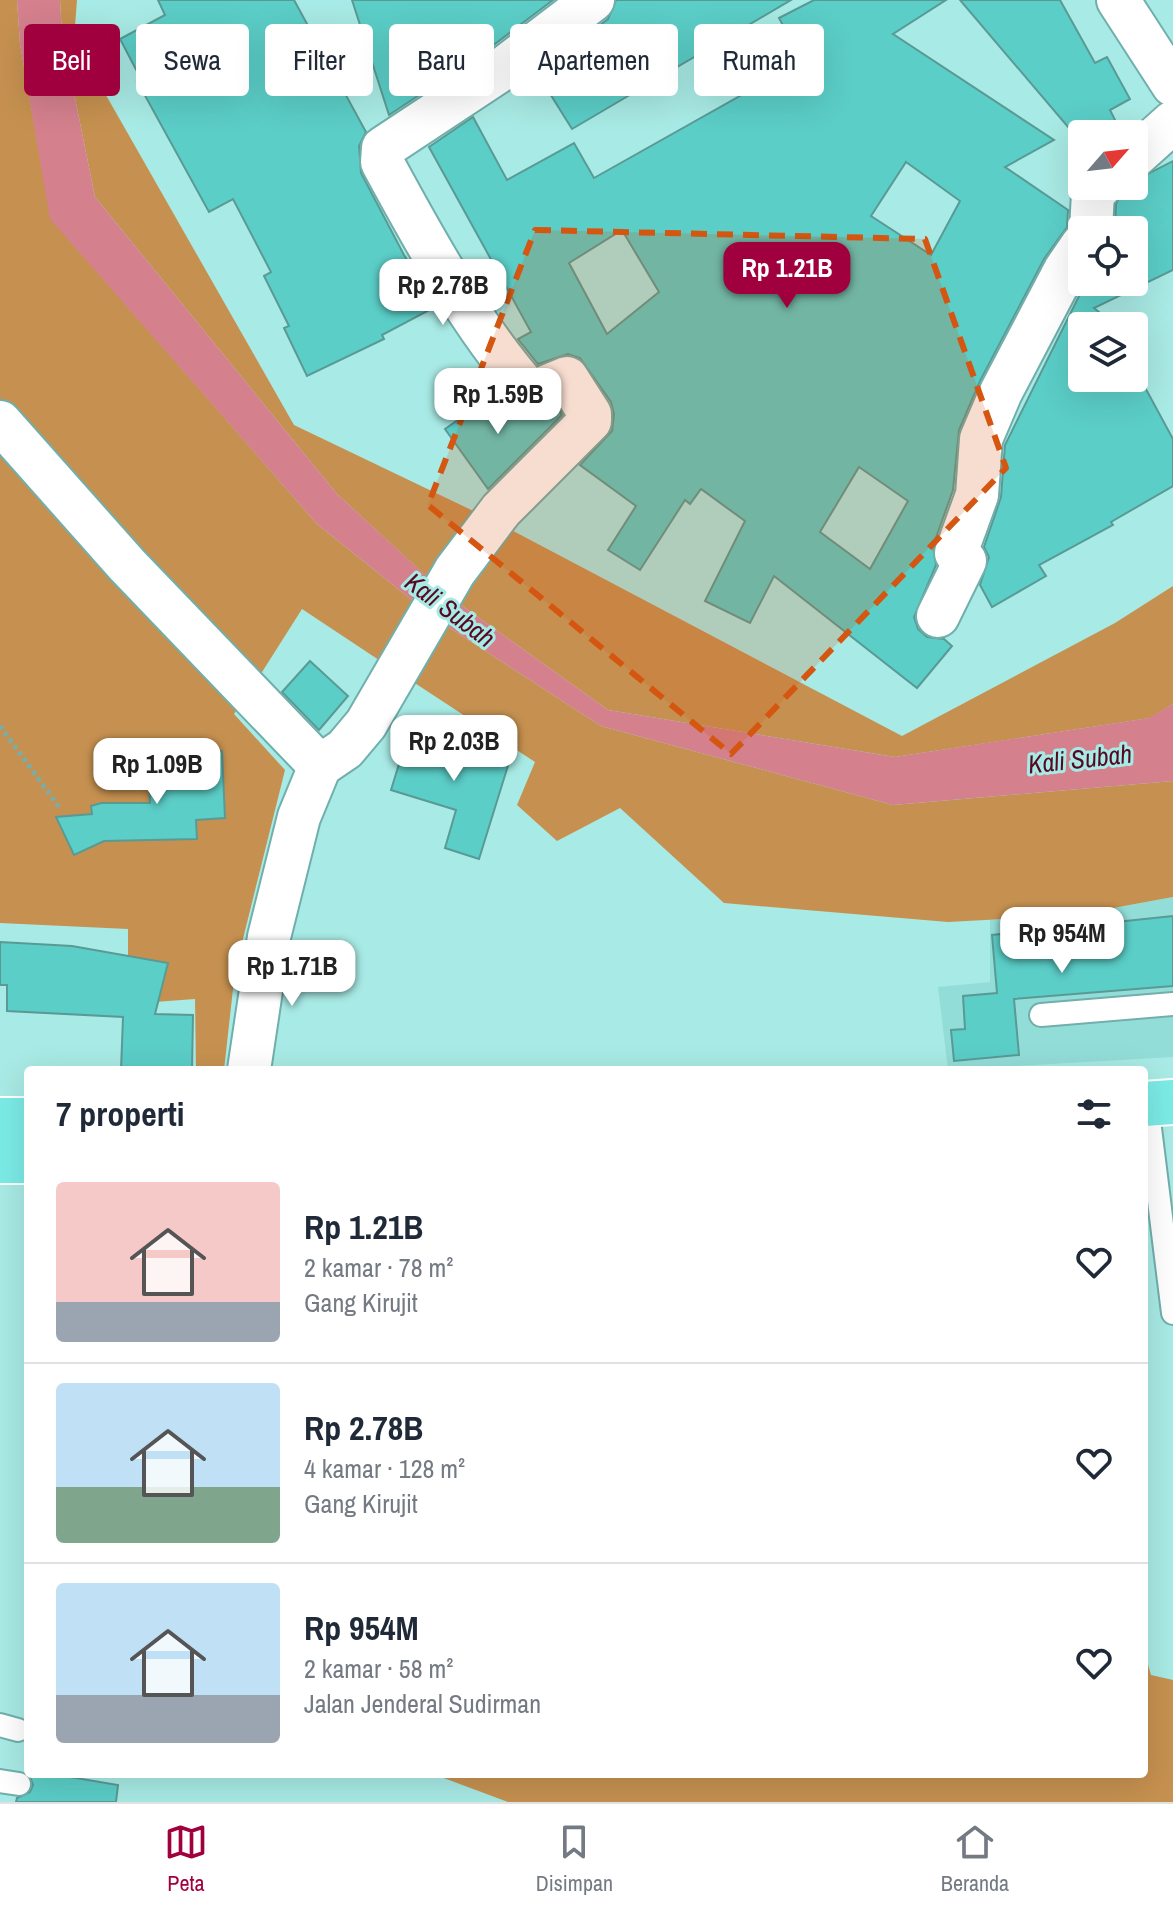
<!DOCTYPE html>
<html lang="id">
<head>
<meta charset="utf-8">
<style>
	:root { --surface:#fff; --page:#f6f6f7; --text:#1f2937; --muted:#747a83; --line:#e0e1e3; --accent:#a0003e }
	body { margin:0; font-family:"Archivo Narrow",sans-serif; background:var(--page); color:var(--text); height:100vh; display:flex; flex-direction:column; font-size:30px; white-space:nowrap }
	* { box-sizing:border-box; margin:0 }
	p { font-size:26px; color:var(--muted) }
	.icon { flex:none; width:44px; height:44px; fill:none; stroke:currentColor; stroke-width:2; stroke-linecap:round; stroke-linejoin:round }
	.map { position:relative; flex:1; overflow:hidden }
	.drawer { position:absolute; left:24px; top:1066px; width:1124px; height:712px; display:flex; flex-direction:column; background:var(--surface); border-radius:8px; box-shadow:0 8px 32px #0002 }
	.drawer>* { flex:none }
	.guide { position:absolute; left:24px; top:24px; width:1126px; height:72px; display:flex; gap:16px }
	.needle { width:52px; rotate:62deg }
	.fabs { position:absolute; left:1068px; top:120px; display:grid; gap:16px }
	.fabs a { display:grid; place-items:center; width:80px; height:80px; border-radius:8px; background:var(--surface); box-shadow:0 8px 32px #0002; font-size:40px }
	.price { position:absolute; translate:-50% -68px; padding:0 18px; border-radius:16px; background:#fff; color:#222; font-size:26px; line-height:52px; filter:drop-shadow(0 2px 4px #0008) }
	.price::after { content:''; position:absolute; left:50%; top:48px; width:24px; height:18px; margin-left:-12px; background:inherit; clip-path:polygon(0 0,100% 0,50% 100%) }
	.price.active { background:var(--accent); color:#fff }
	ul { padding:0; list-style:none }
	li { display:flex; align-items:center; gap:24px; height:200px; padding:0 32px }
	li+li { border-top:2px solid var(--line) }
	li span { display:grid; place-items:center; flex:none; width:224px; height:160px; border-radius:8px; color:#555 }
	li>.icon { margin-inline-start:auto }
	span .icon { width:96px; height:96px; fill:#fffc; stroke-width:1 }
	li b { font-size:34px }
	h2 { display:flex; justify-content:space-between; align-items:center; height:96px; padding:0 32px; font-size:34px }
	.pill { padding:0 28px; border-radius:8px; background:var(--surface); box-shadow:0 8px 32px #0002; font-size:28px; line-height:72px }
	.pill.active { background:var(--accent); color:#fff }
	.tabs { display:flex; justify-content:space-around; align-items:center; height:112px; border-top:2px solid var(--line); background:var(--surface); font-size:22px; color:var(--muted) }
	.tabs a { display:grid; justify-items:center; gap:4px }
	.tabs .active { color:var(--accent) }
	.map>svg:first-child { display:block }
	.built { fill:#93ddd8 }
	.forest { fill:#c69150 }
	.water { fill:#d4808d }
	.building { fill:#5bcec7; stroke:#5a9a95; stroke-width:2; fill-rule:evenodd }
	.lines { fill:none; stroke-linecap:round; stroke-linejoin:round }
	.service-casing { stroke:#70afab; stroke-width:26 }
	.minor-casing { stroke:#70afab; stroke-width:46 }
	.trunk-casing { stroke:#fff; stroke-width:48 }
	.path { stroke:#79ada9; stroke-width:5; stroke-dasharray:4 4; stroke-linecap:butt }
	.service { stroke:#fff; stroke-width:22 }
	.minor { stroke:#fff; stroke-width:42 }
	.trunk { stroke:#7bebe6; stroke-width:44 }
	.marked { fill:#d45611; fill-opacity:0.2; stroke:#d45611; stroke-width:6; stroke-dasharray:16 10; stroke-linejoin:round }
	.labels { text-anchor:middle; stroke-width:6; stroke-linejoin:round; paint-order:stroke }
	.water-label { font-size:26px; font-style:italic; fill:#550820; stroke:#a8eae5 }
</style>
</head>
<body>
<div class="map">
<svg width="1173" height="1802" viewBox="0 0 1173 1802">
	<rect width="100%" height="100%" fill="#a8eae5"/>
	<!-- built -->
	<polygon class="built" points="1173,897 1173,1057 948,1070 938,987 990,982 990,920 1075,915"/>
	<!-- forest -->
	<g class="forest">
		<polygon points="0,0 17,0 20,44 51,219 317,524 423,609 391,668 302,609 257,680 0,409"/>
		<polygon points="60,0 77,0 74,39 294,425 488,518 438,587 337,494 95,197 62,34"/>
		<polygon points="0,434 244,699 234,714 285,770 235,971 224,1070 196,1070 195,999 128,1004 128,929 0,923"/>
		<polygon points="498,523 902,736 1115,623 1173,586 1173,704 1150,718 895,757 608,710 447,595"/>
		<polygon points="433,617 601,726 893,805 1173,781 1173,897 1075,915 948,922 724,903 620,808 557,841 517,805 535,762 401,674"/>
		<polygon points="1144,1651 1151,1675 1173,1680 1173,1802 508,1802 433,1774 1144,1774"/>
	</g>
	<!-- water -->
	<polygon class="water" points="17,0 60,0 62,34 95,197 337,494 447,595 608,710 895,757 1149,718 1173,704 1173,781 893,805 601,726 433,617 317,524 50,219 20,44"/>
	<!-- building -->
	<g class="building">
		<polygon points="158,0 294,0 366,132 359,146 361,173 404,255 437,306 382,335 384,339 307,376 284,328 289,326 264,276 271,272 233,199 209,212 137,81 141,79 120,39 165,15"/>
		<polygon points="352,0 553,0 487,50 389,115"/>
		<polygon points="616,0 791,0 572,129 537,73 608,19"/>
		<path d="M814,0H946L893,34L1054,140L1005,167L1068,210L1067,227L1044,259L980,381L959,430L953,490L933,546L936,565L914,617L918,629L927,637L944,639L952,646L917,688L774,576L750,623L705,601L745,521L701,489L690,504L685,500L640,570L608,550L636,506L580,465L612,431L614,414L611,402L580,358L568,354L538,364L518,339L531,332L429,147L473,117L507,180L574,143L594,178L802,61L779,18ZM906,162L960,201L931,255L871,216ZM622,230L659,292L607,334L569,263ZM859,467L908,501L870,569L820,532Z"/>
		<polygon points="960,0 1060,0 1095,63 1107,57 1130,99 1110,110 1122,134 1074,134"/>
		<polygon points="1173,161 1173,270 1094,308 1116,326 1082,326 1082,378 1134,378 1134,367 1173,439 1173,486 1111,522 1113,525 1039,565 1046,576 992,607 980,585 989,557 984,547 1001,497 1005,445 1086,282 1134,282 1134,230 1115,230 1116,204 1124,186 1134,186 1134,181"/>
		<polygon points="498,392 525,416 540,415 558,408 562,415 488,489 445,429"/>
		<polygon points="310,661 348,696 319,730 282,692"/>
		<polygon points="411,725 511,756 479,859 445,848 456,810 391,790"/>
		<polygon points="222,751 225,818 196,820 197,839 104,841 74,855 56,817 92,814 91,806 101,803 150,803 148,767 184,765 183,752"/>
		<polygon points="1173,916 1173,986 1014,999 1019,1055 954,1061 951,1030 965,1029 963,996 997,993 992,935"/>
		<polygon points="0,942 72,946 168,963 155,1014 193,1015 192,1070 121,1070 123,1017 7,1011 7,985 0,985"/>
		<polygon points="29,1774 52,1774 118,1785 116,1802 16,1802 17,1798 30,1792 33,1785"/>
	</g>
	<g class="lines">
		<!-- service casing -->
		<g class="service-casing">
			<g id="service">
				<polyline points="1041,1015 1173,1004"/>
				<polyline points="1147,1104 1173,1313"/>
				<polyline points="0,1725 18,1730"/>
				<polyline points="0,1781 19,1784"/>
			</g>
		</g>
		<!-- minor casing -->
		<g class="minor-casing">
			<g id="minor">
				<polyline points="1118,0 1173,85"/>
				<polyline points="1134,157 1173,122"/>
				<polyline points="1091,230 1093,193 1101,186"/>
				<polyline points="0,422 127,565 320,766"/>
				<polyline points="938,616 965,561 956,553 977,495 981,439 1001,392 1065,270 1082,245"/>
				<path d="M249,1070L269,937L299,817L320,766L345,749L366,724L455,571L501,510L590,421V414L567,378L531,393C473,329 423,238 382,162L383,148L501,70L593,0"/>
			</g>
		</g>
		<!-- trunk casing -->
		<g class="trunk-casing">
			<g id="trunk">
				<polyline points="1144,1104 1173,1102"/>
				<polyline points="0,1120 28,1120"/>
				<polyline points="0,1161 28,1161"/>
			</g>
		</g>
		<!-- path -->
		<polyline class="path" points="0,726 59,807"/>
		<!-- service -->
		<use href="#service" class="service"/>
		<!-- minor -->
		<use href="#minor" class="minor"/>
		<!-- trunk -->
		<use href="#trunk" class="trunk"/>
	</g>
	<!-- marked area -->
	<path class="marked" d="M535,230L925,239L1006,468L731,754L428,505Z"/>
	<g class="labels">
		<!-- water labels -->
		<g class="water-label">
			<text transform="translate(450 610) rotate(37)" y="9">Kali Subah</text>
			<text transform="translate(1080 759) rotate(-6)" y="9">Kali Subah</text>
		</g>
	</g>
</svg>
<div class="fabs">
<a><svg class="needle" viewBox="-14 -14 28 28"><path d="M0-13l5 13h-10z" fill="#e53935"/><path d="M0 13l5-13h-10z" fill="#747a83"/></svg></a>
<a><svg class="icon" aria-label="locate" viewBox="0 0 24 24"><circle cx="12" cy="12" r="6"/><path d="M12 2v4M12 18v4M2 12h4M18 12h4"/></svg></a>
<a><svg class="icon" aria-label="layers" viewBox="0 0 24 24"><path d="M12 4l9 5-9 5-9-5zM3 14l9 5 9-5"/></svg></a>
</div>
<b class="price active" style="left:787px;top:310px">Rp 1.21B</b>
<b class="price" style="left:443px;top:327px">Rp 2.78B</b>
<b class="price" style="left:498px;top:436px">Rp 1.59B</b>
<b class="price" style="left:454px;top:783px">Rp 2.03B</b>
<b class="price" style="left:157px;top:806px">Rp 1.09B</b>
<b class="price" style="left:1062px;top:975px">Rp 954M</b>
<b class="price" style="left:292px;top:1008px">Rp 1.71B</b>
<div class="guide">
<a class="pill active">Beli</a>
<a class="pill">Sewa</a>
<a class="pill">Filter</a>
<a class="pill">Baru</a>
<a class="pill">Apartemen</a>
<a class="pill">Rumah</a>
</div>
<section class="drawer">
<h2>7 properti<svg class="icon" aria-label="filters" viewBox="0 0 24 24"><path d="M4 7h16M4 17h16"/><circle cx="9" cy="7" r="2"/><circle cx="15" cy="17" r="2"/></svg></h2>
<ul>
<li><span style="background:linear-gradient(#f6c9c9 75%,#9aa5b1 0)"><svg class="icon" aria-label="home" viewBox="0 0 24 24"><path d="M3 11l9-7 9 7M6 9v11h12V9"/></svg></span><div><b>Rp 1.21B</b><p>2 kamar · 78 m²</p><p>Gang Kirujit</p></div><svg class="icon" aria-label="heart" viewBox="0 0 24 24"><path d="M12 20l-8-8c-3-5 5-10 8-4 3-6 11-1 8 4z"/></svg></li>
<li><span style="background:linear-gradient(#bfe0f5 65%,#7fa58c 0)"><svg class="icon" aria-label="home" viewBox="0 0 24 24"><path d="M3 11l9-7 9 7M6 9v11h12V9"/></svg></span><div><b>Rp 2.78B</b><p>4 kamar · 128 m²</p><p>Gang Kirujit</p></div><svg class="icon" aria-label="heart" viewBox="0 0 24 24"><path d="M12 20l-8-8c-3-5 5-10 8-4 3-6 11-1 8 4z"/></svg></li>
<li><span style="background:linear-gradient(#bfe0f5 70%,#9aa5b1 0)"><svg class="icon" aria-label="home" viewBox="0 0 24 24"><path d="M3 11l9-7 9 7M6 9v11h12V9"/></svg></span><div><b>Rp 954M</b><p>2 kamar · 58 m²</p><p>Jalan Jenderal Sudirman</p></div><svg class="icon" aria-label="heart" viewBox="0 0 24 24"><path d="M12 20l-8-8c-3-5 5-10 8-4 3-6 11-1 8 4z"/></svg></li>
</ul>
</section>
</div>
<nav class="tabs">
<a class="active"><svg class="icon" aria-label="map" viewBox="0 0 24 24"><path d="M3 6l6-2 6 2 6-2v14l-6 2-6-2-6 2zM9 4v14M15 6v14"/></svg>Peta</a>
<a><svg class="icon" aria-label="saved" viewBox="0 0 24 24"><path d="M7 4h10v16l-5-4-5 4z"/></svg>Disimpan</a>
<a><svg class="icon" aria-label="home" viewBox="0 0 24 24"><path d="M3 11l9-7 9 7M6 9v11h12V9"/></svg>Beranda</a>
</nav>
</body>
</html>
